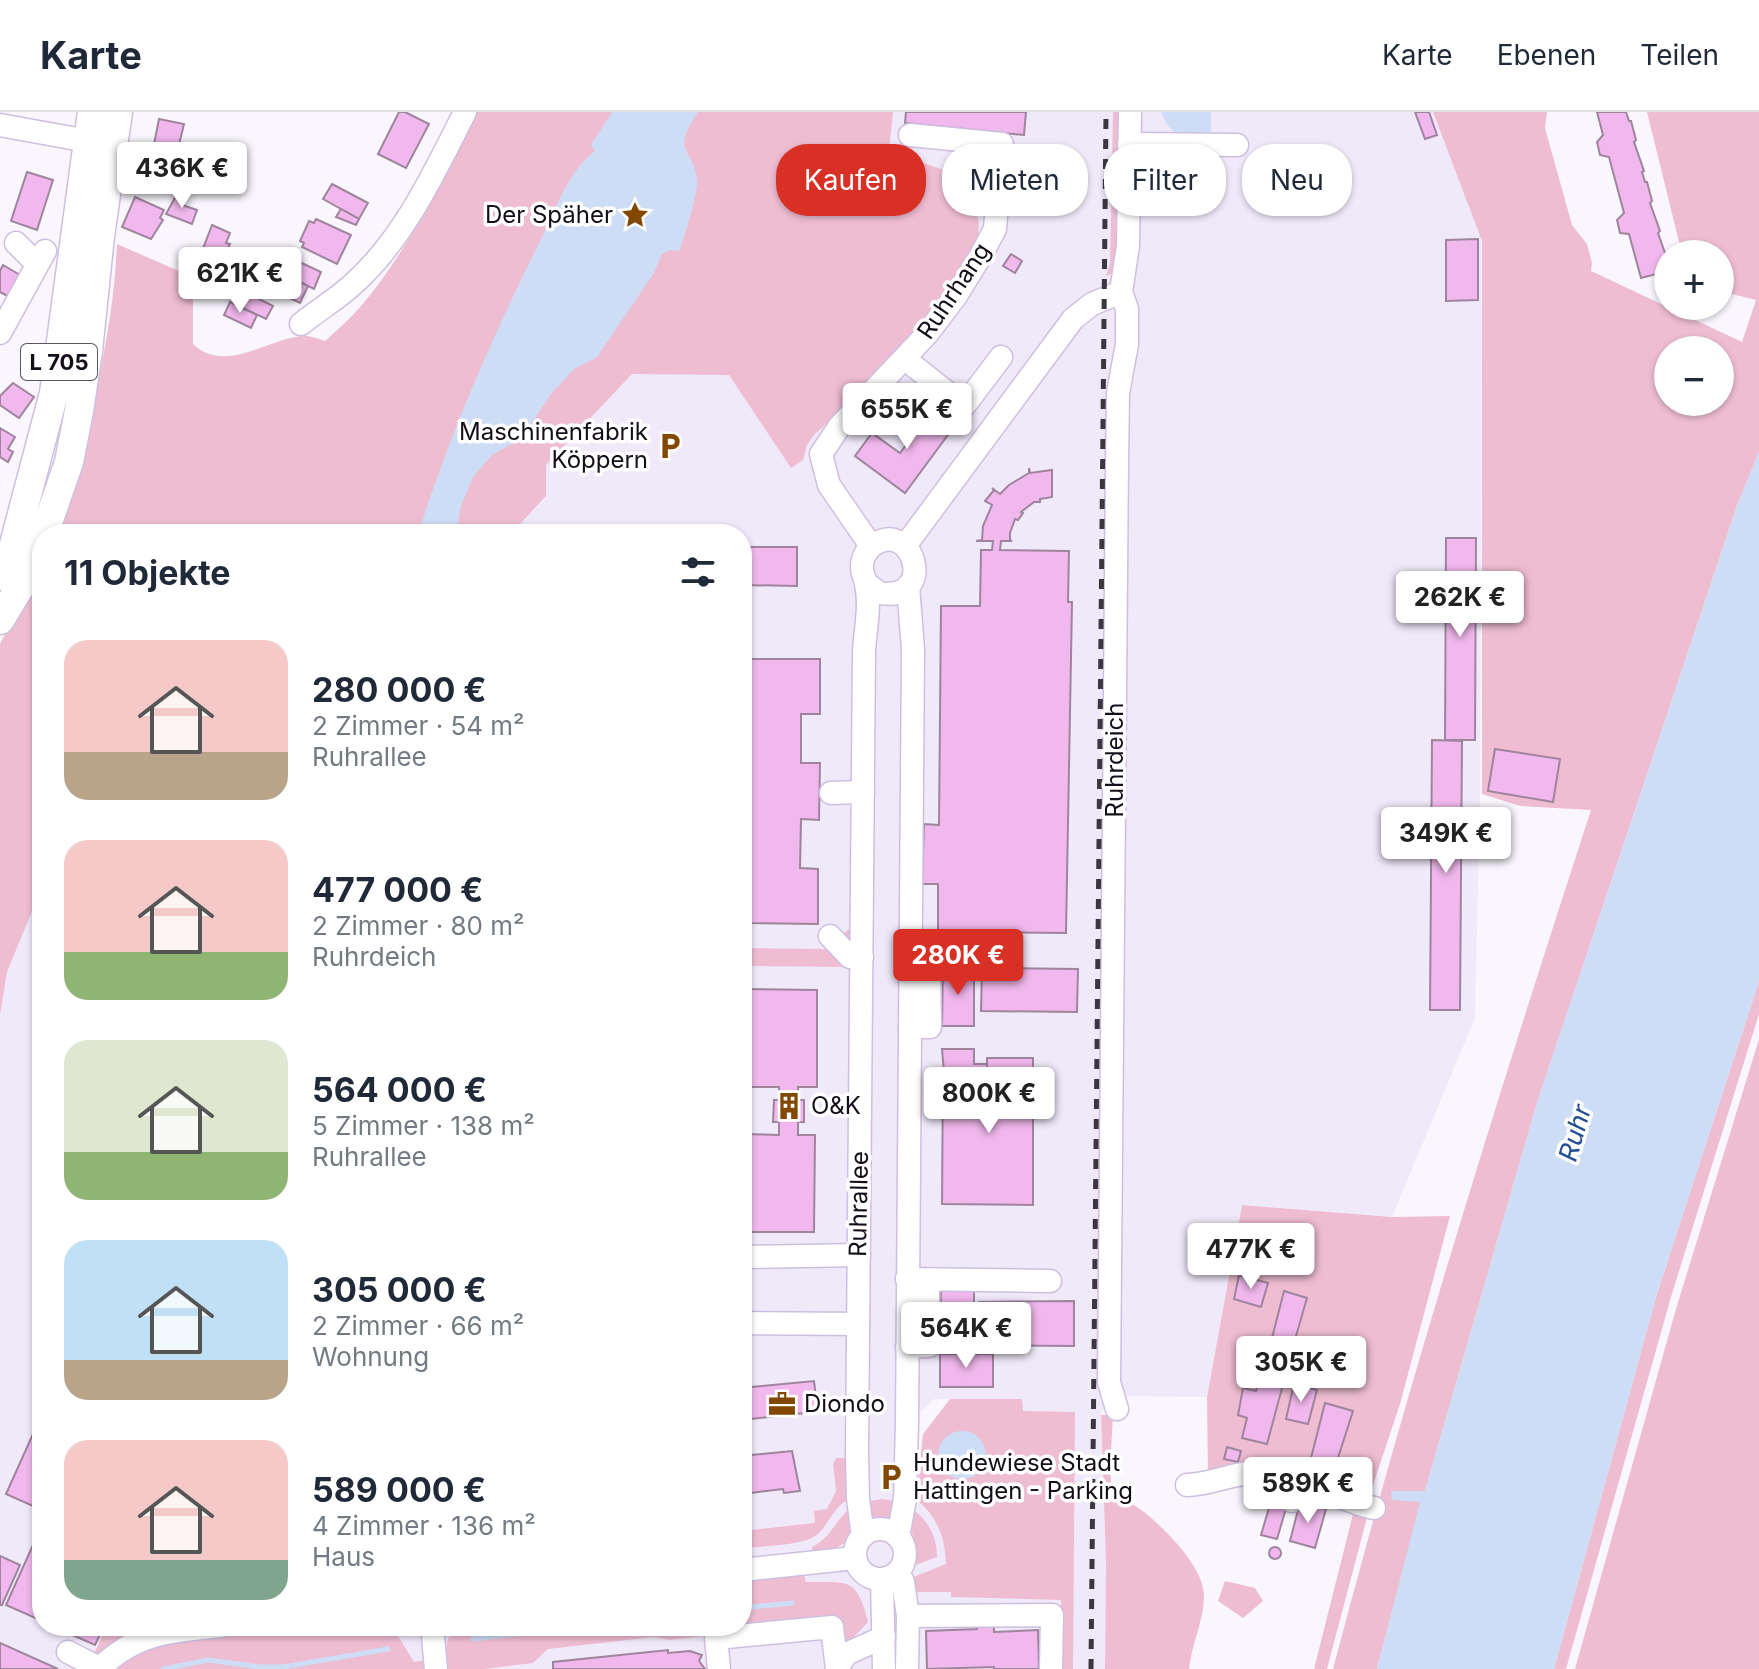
<!DOCTYPE html>
<html lang="de">
<head>
<meta charset="utf-8">
<style>
	:root { --surface:#fff; --page:#f2f2f3; --text:#1f2937; --muted:#747a83; --line:#e0e1e3; --accent:#d93025 }
	body { margin:0; font-family:Inter,sans-serif; background:var(--page); color:var(--text); height:100vh; display:flex; flex-direction:column; font-size:30px; white-space:nowrap }
	* { box-sizing:border-box; margin:0 }
	p { font-size:26px; color:var(--muted) }
	.icon { flex:none; width:44px; height:44px; fill:none; stroke:currentColor; stroke-width:2; stroke-linecap:round; stroke-linejoin:round }
	.map { position:relative; flex:1; overflow:hidden }
	.panel { position:absolute; left:32px; top:412px; width:720px; height:1112px; display:flex; flex-direction:column; background:var(--surface); border-radius:32px; box-shadow:0 2px 6px #0004 }
	.panel>* { flex:none }
	.banner { position:absolute; left:776px; top:32px; width:760px; height:72px; display:flex; gap:16px }
	.fabs { position:absolute; left:1654px; top:128px; display:grid; gap:16px }
	.fabs a { display:grid; place-items:center; width:80px; height:80px; border-radius:50%; background:var(--surface); box-shadow:0 2px 6px #0004; font-size:40px }
	.price { position:absolute; translate:-50% -68px; padding:0 18px; border-radius:8px; background:#fff; color:#222; font-size:26px; line-height:52px; filter:drop-shadow(0 2px 4px #0008) }
	.price::after { content:''; position:absolute; left:50%; top:48px; width:24px; height:18px; margin-left:-12px; background:inherit; clip-path:polygon(0 0,100% 0,50% 100%) }
	.price.active { background:var(--accent); color:#fff }
	ul { padding:0; list-style:none }
	li { display:flex; align-items:center; gap:24px; height:200px; padding:0 32px }
	li span { display:grid; place-items:center; flex:none; width:224px; height:160px; border-radius:24px; color:#555 }
	li>.icon { margin-inline-start:auto }
	span .icon { width:96px; height:96px; fill:#fffc; stroke-width:1 }
	li b { font-size:34px }
	h2 { display:flex; justify-content:space-between; align-items:center; height:96px; padding:0 32px; font-size:34px }
	.pill { padding:0 28px; border-radius:32px; background:var(--surface); box-shadow:0 2px 6px #0004; font-size:28px; line-height:72px }
	.pill.active { background:var(--accent); color:#fff }
	header { display:flex; align-items:center; gap:48px; box-sizing:border-box; height:112px; padding:0 40px; background:var(--surface); border-bottom:2px solid var(--line) }
	header strong { font-size:38px }
	nav { display:flex; gap:44px; margin-inline-start:auto; font-size:28px }
	.map>svg:first-child { display:block }
	.built { fill:#f0e9fa; fill-rule:evenodd }
	.green { fill:#efbdd2; fill-rule:evenodd }
	.water { fill:#ccddf5 }
	.lines { fill:none; stroke-linecap:round; stroke-linejoin:round }
	.stream { stroke:#ccddf5; stroke-width:5 }
	.building { fill:#f1b8ed; stroke:#9f849d; stroke-width:2 }
	.minor-casing { stroke:#cebfe0; stroke-width:25 }
	.major-casing { stroke:#cebfe0; stroke-width:31 }
	.minor { stroke:#fff; stroke-width:22 }
	.major { stroke:#fff; stroke-width:28 }
	.rail { stroke:#3c3641; stroke-width:5; stroke-dasharray:10 10; stroke-linecap:butt }
	.labels { text-anchor:middle; stroke-width:7; stroke-linejoin:round; paint-order:stroke }
	.shield { fill:#fff; stroke:#5a565f; stroke-width:2 }
	.shield-label { font-size:22px; font-weight:bold; fill:#140e1a }
	.poi-label { font-size:24px; fill:#140e1a; stroke:#fff; text-anchor:start }
	.street-label { font-size:24px; fill:#140e1a; stroke:#fff }
	.water-label { font-size:26px; font-style:italic; fill:#214e95; stroke:#fff }
</style>
</head>
<body>
<header>
<strong>Karte</strong>
<nav><a>Karte</a><a>Ebenen</a><a>Teilen</a></nav>
</header>
<div class="map">
<svg width="1759" height="1557" viewBox="0 0 1759 1557">
	<rect width="100%" height="100%" fill="#f9f6fd"/>
	<!-- built -->
	<g class="built">
		<path d="M760,0H1433L1482,128L1480,682L1475,906L1392,1105L1242,1093L1207,1285L1123,1284L1101,1300L1106,1451L1105,1557H416L375,1520L377,1514H742V854L850,855V817L830,835L824,837L742,836V422H511L546,385V353L631,262ZM934,1287L1022,1288V1299L946,1441L944,1427L936,1409L916,1388L917,1303Z"/>
		<polygon points="42,775 42,1514 107,1514 87,1557 0,1557 0,903 7,860"/>
	</g>
	<!-- green -->
	<g class="green">
		<path d="M473,0H893L889,39L967,66L979,111L978,125L933,200L841,298L813,324L807,333L803,348L791,356L729,263L632,262L546,353V384L511,422H52C86,332 113,228 117,132L181,160L193,177V232C224,262 266,228 301,224C308,223 318,227 325,229C337,218 350,207 361,194C405,143 447,62 473,0Z"/>
		<polygon points="1113,0 1122,0 1117,145 1112,162 1106,164 1110,152"/>
		<path d="M1433,0H1547L1545,16L1572,113L1587,132L1592,151L1591,159L1742,230L1756,188L1720,179V142H1682L1647,0H1759V340L1737,394L1537,991L1425,1379H1392L1421,1390L1377,1557H1333C1409,1268 1498,983 1591,698L1520,694L1482,682V129ZM1668,238H1720V290H1668Z"/>
		<polygon points="42,449 42,775 7,860 0,903 0,532"/>
		<polygon points="850,816 850,855 742,854 742,836 825,837 830,835"/>
		<polygon points="1759,869 1759,902 1671,1185 1566,1557 1554,1557 1656,1185"/>
		<polygon points="1759,927 1759,1557 1575,1557 1676,1197"/>
		<polygon points="1242,1093 1392,1105 1450,1104 1400,1292 1368,1388 1338,1380 1208,1365 1207,1285"/>
		<path d="M950,1287H1022L1023,1299L1075,1300L1073,1557H1061V1488L951,1485V1480H914L911,1466L946,1452C945,1425 938,1405 916,1388L923,1322Z"/>
		<path d="M1101,1303H1113L1110,1357L1112,1381C1123,1387 1134,1392 1144,1400C1165,1417 1204,1455 1204,1484C1204,1509 1191,1533 1189,1557H1105L1106,1451Z"/>
		<path d="M836,1346H848L853,1385C834,1393 831,1409 818,1422C805,1434 761,1434 742,1436V1419L815,1411L814,1399L827,1397L836,1379L833,1352Z"/>
		<polygon points="882,1387 899,1390 896,1413 882,1409 867,1412 864,1390"/>
		<path d="M854,1393C854,1432 848,1433 812,1443V1435C831,1426 837,1405 854,1393Z"/>
		<path d="M909,1394C927,1407 937,1423 937,1445L913,1454L915,1444Z"/>
		<polygon points="1355,1394 1369,1398 1327,1557 1314,1557"/>
		<path d="M803,1459L806,1470C846,1471 857,1463 868,1510L853,1526L842,1533L801,1513L669,1528L654,1525L548,1537L533,1551L484,1557H87L107,1514H377L398,1524L414,1550L444,1545L448,1527L455,1514H742V1466Z"/>
		<polygon points="1225,1469 1255,1476 1263,1489 1243,1506 1218,1489"/>
	</g>
	<!-- water -->
	<g class="water">
		<path d="M612,0H698C669,43 695,35 697,70C698,81 684,125 680,139L671,138L662,142L654,161L597,245L574,257L551,282L522,326L492,343L473,365L461,394L456,422H418C451,318 495,219 544,121C557,94 570,57 595,39L591,33Z"/>
		<path d="M1161,0H1211V19C1187,30 1170,25 1161,0Z"/>
		<polygon points="1759,340 1759,869 1656,1185 1554,1557 1377,1557 1420,1390 1392,1388 1391,1379 1425,1379 1537,991 1737,394"/>
		<circle cx="962" cy="1343" r="24"/>
	</g>
	<g class="lines">
		<!-- stream -->
		<g class="stream">
			<polyline points="742,1496 792,1491"/>
			<polyline points="473,1527 587,1514"/>
			<polyline points="163,1557 208,1548 260,1555 283,1555 388,1537"/>
		</g>
	</g>
	<!-- building -->
	<g class="building">
		<polygon points="399,0 405,0 429,12 406,56 378,42"/>
		<polygon points="906,0 1026,0 1024,23 905,11"/>
		<polygon points="1415,0 1429,0 1437,23 1425,27"/>
		<polygon points="1597,0 1626,0 1629,9 1631,9 1636,28 1634,30 1644,59 1642,60 1645,70 1647,70 1652,89 1650,91 1660,119 1658,121 1665,141 1668,140 1668,159 1641,166 1629,122 1620,121 1617,108 1624,101 1609,45 1600,43 1597,30 1603,23"/>
		<polygon points="159,7 184,12 178,37 154,32"/>
		<polygon points="151,42 182,52 176,72 167,69 164,78 141,71"/>
		<polygon points="27,60 53,68 37,118 11,109"/>
		<polygon points="332,72 368,91 359,107 323,87"/>
		<polygon points="177,82 185,85 182,93 197,98 192,112 166,102"/>
		<polygon points="135,85 164,98 160,106 163,108 151,127 122,115"/>
		<polygon points="341,97 359,107 356,113 336,105"/>
		<polygon points="316,107 351,123 337,152 302,135 304,131 300,129 309,109 314,111"/>
		<polygon points="212,113 230,121 226,131 230,132 226,140 232,143 224,165 213,161 216,155 199,147"/>
		<polygon points="1478,127 1478,188 1446,189 1446,128"/>
		<polygon points="1011,142 1022,149 1015,161 1003,154"/>
		<polygon points="291,146 321,160 314,177 283,162"/>
		<polygon points="3,153 27,167 15,188 0,180 0,159"/>
		<polygon points="277,159 308,174 300,191 269,176"/>
		<polygon points="247,174 261,180 258,186 244,180"/>
		<polygon points="245,180 273,194 266,207 239,194"/>
		<polygon points="230,190 257,203 251,216 224,203"/>
		<polygon points="13,271 34,285 19,306 0,293 0,284"/>
		<polygon points="934,295 956,312 905,381 855,344 872,321 900,341"/>
		<polygon points="0,316 15,325 8,337 13,340 8,350 0,345"/>
		<polygon points="1029,356 1030,361 1052,358 1052,385 1040,387 1040,390 1034,390 1021,400 1023,401 1018,408 1015,407 1010,421 1010,428 1012,429 1001,429 1000,438 1069,439 1068,490 1072,490 1066,821 938,820 938,772 922,772 924,712 939,713 941,494 980,494 981,438 992,438 993,429 976,429 982,428 983,414 992,393 985,389 994,378 992,376 1000,382 1009,373 1029,361"/>
		<polygon points="1446,426 1476,426 1475,628 1445,628"/>
		<polygon points="742,435 797,435 797,474 742,473"/>
		<polygon points="742,547 820,547 820,602 801,602 801,651 820,651 819,708 801,707 800,756 818,757 818,812 742,811"/>
		<polygon points="1432,628 1462,629 1460,898 1430,898"/>
		<polygon points="1495,637 1560,647 1553,690 1488,679"/>
		<polygon points="943,855 974,855 974,914 942,914"/>
		<polygon points="982,856 1078,857 1077,900 981,899"/>
		<polygon points="742,877 817,878 817,975 798,975 798,988 804,988 804,1010 798,1010 798,1023 815,1023 814,1120 742,1120 742,1022 779,1023 779,1010 773,1010 774,988 779,988 779,975 742,975"/>
		<polygon points="942,937 974,937 974,952 987,952 987,961 944,960"/>
		<polygon points="987,946 1033,946 1033,1093 942,1092 943,961 987,961"/>
		<polygon points="1239,1163 1268,1171 1261,1195 1234,1187"/>
		<polygon points="941,1173 974,1173 974,1235 940,1234"/>
		<polygon points="1284,1179 1307,1186 1294,1231 1272,1226"/>
		<polygon points="1074,1189 1074,1234 980,1233 979,1190"/>
		<rect x="940" y="1242" width="53" height="33"/>
		<polygon points="1262,1257 1285,1265 1267,1332 1242,1326 1247,1306 1238,1303 1243,1276 1256,1279"/>
		<polygon points="814,1269 816,1285 821,1284 823,1299 742,1308 742,1276"/>
		<polygon points="1294,1272 1317,1278 1308,1312 1286,1307"/>
		<polygon points="1325,1291 1353,1299 1336,1352 1311,1346"/>
		<polygon points="42,1302 42,1398 6,1382"/>
		<polygon points="1227,1335 1241,1339 1238,1350 1224,1347"/>
		<polygon points="792,1339 800,1379 784,1381 783,1377 742,1382 742,1344"/>
		<polygon points="1271,1389 1287,1393 1277,1427 1261,1423"/>
		<polygon points="1300,1390 1326,1397 1315,1436 1290,1429"/>
		<polygon points="42,1413 42,1509 6,1493"/>
		<circle cx="1275" cy="1441" r="6"/>
		<polygon points="0,1444 20,1453 2,1493 0,1493"/>
		<polygon points="977,1508 994,1508 994,1520 1038,1518 1039,1557 994,1557 994,1555 927,1557 926,1519 977,1517"/>
		<polygon points="52,1514 104,1514 95,1533"/>
		<polygon points="0,1531 58,1557 0,1557"/>
		<polygon points="668,1538 668,1541 690,1539 702,1543 699,1549 705,1557 553,1557 553,1550"/>
	</g>
	<g class="lines">
		<!-- minor casing -->
		<g class="minor-casing">
			<g id="minor">
				<polyline points="0,13 88,29"/>
				<polyline points="1129,32 1237,33"/>
				<polyline points="999,66 1040,68 1062,80"/>
				<polyline points="16,131 37,152"/>
				<path d="M301,212C317,199 335,188 350,175C403,129 434,61 465,0"/>
				<polyline points="0,221 45,139"/>
				<polyline points="905,247 964,294 1001,245"/>
				<polyline points="871,434 829,373 821,342 839,315 927,222 956,184 980,145 995,117 1002,32 910,23"/>
				<polyline points="905,434 1073,207 1092,192 1121,180"/>
				<polyline points="831,681 863,680"/>
				<polyline points="830,824 850,845 862,845"/>
				<polyline points="910,855 929,854 930,915 910,915"/>
				<polyline points="742,1145 859,1143"/>
				<polyline points="907,1167 1050,1169"/>
				<polyline points="742,1211 858,1212"/>
				<polyline points="907,1235 929,1234 928,1181 907,1167"/>
				<polyline points="1117,1297 1109,1270 1117,350 1118,281 1127,232 1127,197 1121,180 1128,134 1130,0"/>
				<polyline points="1288,1365 1292,1389"/>
				<path d="M1187,1373C1211,1373 1236,1359 1260,1361C1303,1364 1332,1386 1374,1396"/>
				<circle cx="880" cy="1442" r="25"/>
				<path d="M863,1424L858,1387L857,1340L864,540C865,519 871,493 866,472C865,465 861,461 862,454C862,447 866,438 873,433C913,405 939,491 879,481L866,471"/>
				<polyline points="898,1425 905,1387 907,1311 913,537 908,474"/>
				<polyline points="742,1458 855,1446"/>
				<polyline points="898,1460 903,1470 908,1504"/>
				<polyline points="882,1467 884,1557"/>
				<polyline points="432,1514 436,1557"/>
				<polyline points="68,1540 99,1556"/>
				<path d="M99,1557C136,1520 172,1519 221,1514"/>
				<polyline points="719,1557 716,1526 832,1515 837,1557"/>
				<polyline points="837,1557 846,1542 884,1525"/>
				<polyline points="907,1557 908,1504 1052,1503 1051,1557"/>
			</g>
		</g>
		<!-- major casing -->
		<g class="major-casing">
			<g id="major">
				<polyline points="44,422 69,350 79,299 88,239 100,124 118,0"/>
				<polyline points="0,464 13,436 54,281 92,0"/>
				<polyline points="0,508 35,450 42,428"/>
			</g>
		</g>
		<!-- minor -->
		<use href="#minor" class="minor"/>
		<!-- major -->
		<use href="#major" class="major"/>
		<!-- rail -->
		<polyline class="rail" points="1091,1557 1106,0"/>
	</g>
	<!-- icons -->
	<defs>
		<g id="sight-bare" transform="scale(2.16)"><path d="M0-6L1.8-2.2L6-1.7L2.9 1.2L3.7 5.4L0 3.3L-3.7 5.4L-2.9 1.2L-6-1.7L-1.8-2.2Z" fill="#834800" stroke="#fff" stroke-width="2.5" paint-order="stroke"/></g>
		<g id="parking-bare" transform="scale(2.16)"><path d="M-3.5-5.5H1a3.5 3.5 0 0 1 0 7H-1V5.5H-3.5ZM-1-3.4V-.6H.8a1.4 1.4 0 0 0 0-2.8Z" fill="#834800" stroke="#fff" stroke-width="2.5" paint-order="stroke"/></g>
		<g id="building-bare" transform="scale(2.16)"><path d="M-4-6H4V6H1V3H-1V6H-4ZM-2.5-4.3h1.7v1.8h-1.7ZM.8-4.3h1.7v1.8H.8ZM-2.5-1h1.7V.8h-1.7ZM.8-1h1.7V.8H.8Z" fill="#834800" stroke="#fff" stroke-width="2.5" paint-order="stroke"/></g>
		<g id="office-bare" transform="scale(2.16)"><path d="M-6-3h4V-5.5h4V-3h4V5H-6ZM-1-4.5V-3h2v-1.5ZM-6 0V1H6V0Z" fill="#834800" stroke="#fff" stroke-width="2.5" paint-order="stroke"/></g>
	</defs>
	<g fill-rule="evenodd">
		<use href="#sight-bare" x="635" y="103"/>
		<use href="#parking-bare" x="670" y="334"/>
		<use href="#building-bare" x="789" y="994"/>
		<use href="#office-bare" x="782" y="1292"/>
		<use href="#parking-bare" x="891" y="1365"/>
	</g>
	<g class="labels">
		<!-- shield labels -->
		<rect class="shield" x="21" y="232" width="76" height="36" rx="6"/>
		<g class="shield-label">
			<text x="59" y="258">L 705</text>
		</g>
		<!-- poi labels -->
		<g class="poi-label">
			<text x="613" y="111" text-anchor="end">Der Späher</text>
			<text x="648" y="328" text-anchor="end">Maschinenfabrik<tspan x="648" dy="28">Köppern</tspan></text>
			<text x="811" y="1002">O&amp;K</text>
			<text x="804" y="1300">Diondo</text>
			<text x="913" y="1359">Hundewiese Stadt<tspan x="913" dy="28">Hattingen - Parking</tspan></text>
		</g>
		<!-- street labels -->
		<g class="street-label">
			<text transform="translate(954 179) rotate(-56)" y="8">Ruhrhang</text>
			<text transform="translate(1115 648) rotate(-90)" y="8">Ruhrdeich</text>
			<text transform="translate(859 1092) rotate(-89)" y="8">Ruhrallee</text>
		</g>
		<!-- water labels -->
		<g class="water-label">
			<text transform="translate(1575 1021) rotate(-74)" y="9">Ruhr</text>
		</g>
	</g>
</svg>
<div class="fabs">
<a>+</a>
<a>−</a>
</div>
<b class="price" style="left:182px;top:98px">436K €</b>
<b class="price" style="left:240px;top:203px">621K €</b>
<b class="price" style="left:907px;top:339px">655K €</b>
<b class="price" style="left:1460px;top:527px">262K €</b>
<b class="price" style="left:1446px;top:763px">349K €</b>
<b class="price active" style="left:958px;top:885px">280K €</b>
<b class="price" style="left:989px;top:1023px">800K €</b>
<b class="price" style="left:1251px;top:1179px">477K €</b>
<b class="price" style="left:966px;top:1258px">564K €</b>
<b class="price" style="left:1301px;top:1292px">305K €</b>
<b class="price" style="left:1308px;top:1413px">589K €</b>
<div class="banner">
<a class="pill active">Kaufen</a>
<a class="pill">Mieten</a>
<a class="pill">Filter</a>
<a class="pill">Neu</a>
</div>
<section class="panel">
<h2>11 Objekte<svg class="icon" aria-label="filters" viewBox="0 0 24 24"><path d="M4 7h16M4 17h16"/><circle cx="9" cy="7" r="2"/><circle cx="15" cy="17" r="2"/></svg></h2>
<ul>
<li><span style="background:linear-gradient(#f6c9c9 70%,#b9a48a 0)"><svg class="icon" aria-label="home" viewBox="0 0 24 24"><path d="M3 11l9-7 9 7M6 9v11h12V9"/></svg></span><div><b>280 000 €</b><p>2 Zimmer · 54 m²</p><p>Ruhrallee</p></div></li>
<li><span style="background:linear-gradient(#f6c9c9 70%,#8fb573 0)"><svg class="icon" aria-label="home" viewBox="0 0 24 24"><path d="M3 11l9-7 9 7M6 9v11h12V9"/></svg></span><div><b>477 000 €</b><p>2 Zimmer · 80 m²</p><p>Ruhrdeich</p></div></li>
<li><span style="background:linear-gradient(#dfe7d0 70%,#8fb573 0)"><svg class="icon" aria-label="home" viewBox="0 0 24 24"><path d="M3 11l9-7 9 7M6 9v11h12V9"/></svg></span><div><b>564 000 €</b><p>5 Zimmer · 138 m²</p><p>Ruhrallee</p></div></li>
<li><span style="background:linear-gradient(#bfe0f5 75%,#b9a48a 0)"><svg class="icon" aria-label="home" viewBox="0 0 24 24"><path d="M3 11l9-7 9 7M6 9v11h12V9"/></svg></span><div><b>305 000 €</b><p>2 Zimmer · 66 m²</p><p>Wohnung</p></div></li>
<li><span style="background:linear-gradient(#f6c9c9 75%,#7fa58c 0)"><svg class="icon" aria-label="home" viewBox="0 0 24 24"><path d="M3 11l9-7 9 7M6 9v11h12V9"/></svg></span><div><b>589 000 €</b><p>4 Zimmer · 136 m²</p><p>Haus</p></div></li>
</ul>
</section>
</div>
</body>
</html>
